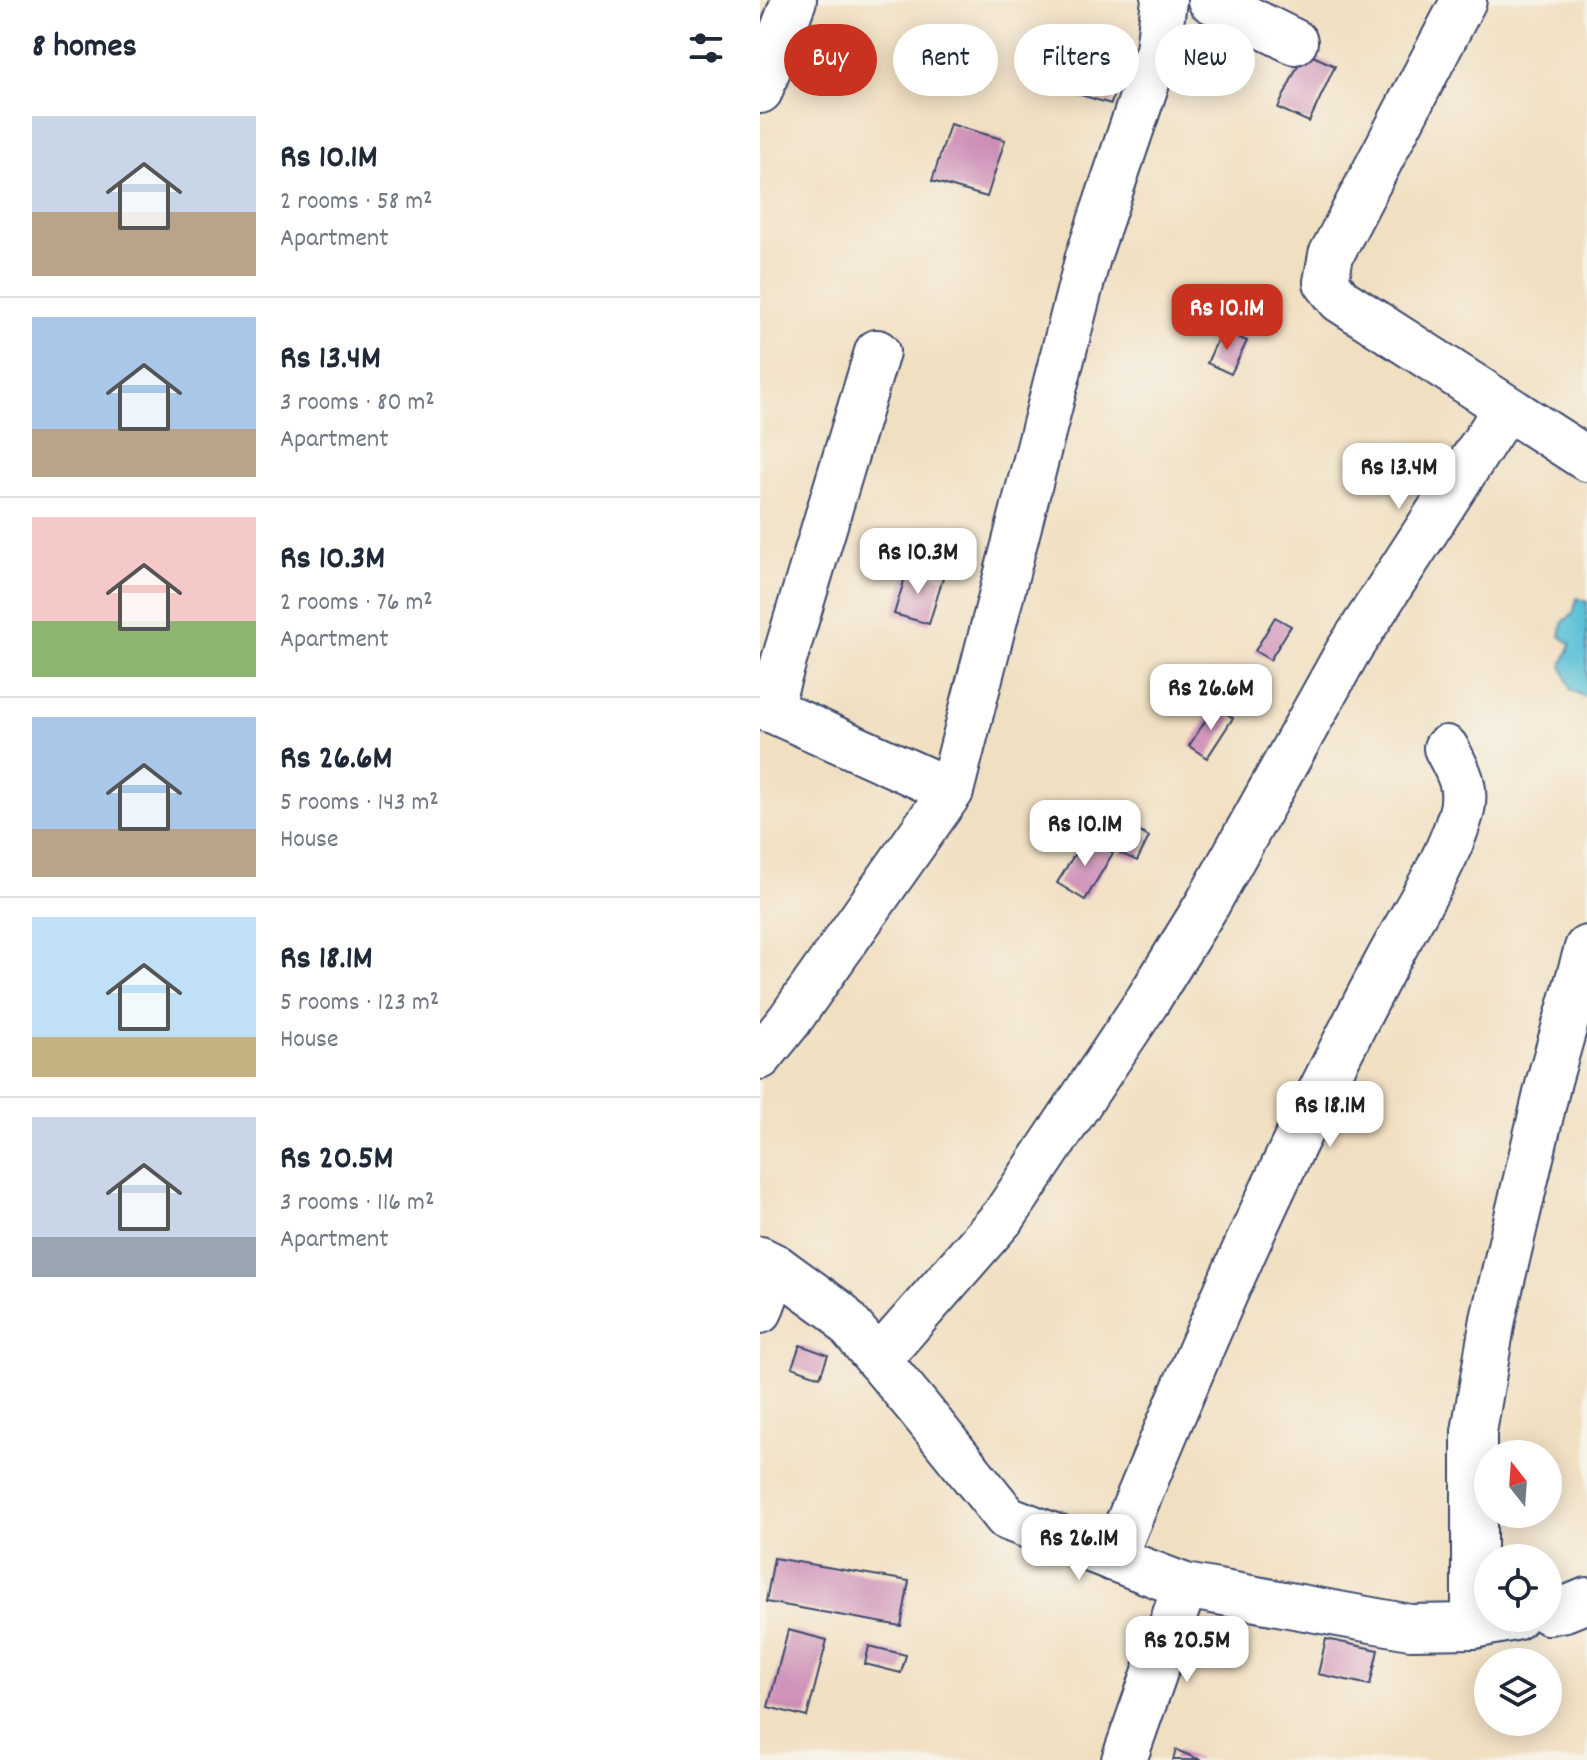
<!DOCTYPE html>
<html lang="en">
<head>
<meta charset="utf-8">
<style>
	:root { --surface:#fff; --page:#f6f6f7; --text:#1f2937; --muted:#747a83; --line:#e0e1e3; --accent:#c8321e }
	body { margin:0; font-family:Dekko,sans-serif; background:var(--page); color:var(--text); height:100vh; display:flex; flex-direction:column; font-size:30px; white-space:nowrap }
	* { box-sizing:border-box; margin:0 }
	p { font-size:26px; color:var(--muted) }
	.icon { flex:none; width:44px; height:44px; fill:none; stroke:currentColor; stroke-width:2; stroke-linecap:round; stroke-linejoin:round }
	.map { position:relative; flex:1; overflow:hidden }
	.drawer { display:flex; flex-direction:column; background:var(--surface); width:760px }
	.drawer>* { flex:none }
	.hud { position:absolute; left:24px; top:24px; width:682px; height:72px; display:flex; gap:16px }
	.needle { width:52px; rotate:343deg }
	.tools { position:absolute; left:714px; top:1440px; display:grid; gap:16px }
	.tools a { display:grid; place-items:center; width:88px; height:88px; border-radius:50%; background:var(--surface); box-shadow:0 4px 20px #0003; font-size:40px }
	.price { position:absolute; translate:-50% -68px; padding:0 18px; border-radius:16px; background:#fff; color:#222; font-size:26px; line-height:52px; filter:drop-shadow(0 2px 4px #0008) }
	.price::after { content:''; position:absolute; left:50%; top:48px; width:24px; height:18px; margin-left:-12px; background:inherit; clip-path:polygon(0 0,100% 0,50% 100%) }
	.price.on { background:var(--accent); color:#fff }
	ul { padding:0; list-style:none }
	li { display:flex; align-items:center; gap:24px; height:200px; padding:0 32px }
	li+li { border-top:2px solid var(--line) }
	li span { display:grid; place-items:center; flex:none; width:224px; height:160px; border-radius:0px; color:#555 }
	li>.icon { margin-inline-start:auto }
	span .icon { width:96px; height:96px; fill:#fffc; stroke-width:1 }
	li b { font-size:34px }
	h2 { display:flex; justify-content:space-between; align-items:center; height:96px; padding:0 32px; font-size:34px }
	.tag { padding:0 28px; border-radius:36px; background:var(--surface); box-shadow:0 4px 20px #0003; font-size:28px; line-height:72px }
	.tag.on { background:var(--accent); color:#fff }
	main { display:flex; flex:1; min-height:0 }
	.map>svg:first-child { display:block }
	.water { fill:#5ac1d7; stroke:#3a789a; stroke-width:2 }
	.building { fill:#ce8fb7 }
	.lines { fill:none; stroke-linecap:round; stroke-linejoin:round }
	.minor-casing { stroke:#3b496d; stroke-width:48 }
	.minor { stroke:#fff; stroke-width:44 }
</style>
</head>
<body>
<main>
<section class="drawer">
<h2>8 homes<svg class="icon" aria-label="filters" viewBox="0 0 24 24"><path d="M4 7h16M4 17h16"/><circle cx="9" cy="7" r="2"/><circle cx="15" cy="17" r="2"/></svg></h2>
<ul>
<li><span style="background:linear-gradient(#c9d6e8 60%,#b9a48a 0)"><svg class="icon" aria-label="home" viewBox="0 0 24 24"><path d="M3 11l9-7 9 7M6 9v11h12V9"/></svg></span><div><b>Rs 10.1M</b><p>2 rooms · 58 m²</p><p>Apartment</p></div></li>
<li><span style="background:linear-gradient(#a9c7e8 70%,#b9a48a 0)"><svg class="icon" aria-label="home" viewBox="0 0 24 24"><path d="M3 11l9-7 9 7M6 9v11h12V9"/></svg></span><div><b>Rs 13.4M</b><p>3 rooms · 80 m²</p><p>Apartment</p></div></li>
<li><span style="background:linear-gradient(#f6c9c9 65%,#8fb573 0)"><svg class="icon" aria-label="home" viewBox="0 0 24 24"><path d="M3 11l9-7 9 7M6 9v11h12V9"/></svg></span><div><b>Rs 10.3M</b><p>2 rooms · 76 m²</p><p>Apartment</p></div></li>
<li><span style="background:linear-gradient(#a9c7e8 70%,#b9a48a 0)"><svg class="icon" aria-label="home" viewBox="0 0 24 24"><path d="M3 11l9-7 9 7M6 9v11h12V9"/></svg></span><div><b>Rs 26.6M</b><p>5 rooms · 143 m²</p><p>House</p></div></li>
<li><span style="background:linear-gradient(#bfe0f5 75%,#c2b280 0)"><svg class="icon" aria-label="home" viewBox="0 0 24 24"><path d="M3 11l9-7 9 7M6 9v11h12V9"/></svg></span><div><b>Rs 18.1M</b><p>5 rooms · 123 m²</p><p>House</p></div></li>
<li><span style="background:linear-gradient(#c9d6e8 75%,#9aa5b1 0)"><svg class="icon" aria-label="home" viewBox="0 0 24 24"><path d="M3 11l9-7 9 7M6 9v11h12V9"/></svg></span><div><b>Rs 20.5M</b><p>3 rooms · 116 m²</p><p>Apartment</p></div></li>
</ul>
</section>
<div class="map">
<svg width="827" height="1760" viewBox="0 0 827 1760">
	<rect width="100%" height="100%" fill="#f7f3e8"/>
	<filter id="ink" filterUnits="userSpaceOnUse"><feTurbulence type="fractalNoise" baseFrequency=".0125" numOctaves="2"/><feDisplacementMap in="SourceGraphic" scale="16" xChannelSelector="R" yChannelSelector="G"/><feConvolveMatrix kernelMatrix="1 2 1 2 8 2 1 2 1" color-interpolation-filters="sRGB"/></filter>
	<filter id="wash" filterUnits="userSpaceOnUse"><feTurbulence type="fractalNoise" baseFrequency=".006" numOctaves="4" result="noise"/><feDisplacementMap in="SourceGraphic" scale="32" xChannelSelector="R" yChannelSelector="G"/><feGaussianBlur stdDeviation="1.8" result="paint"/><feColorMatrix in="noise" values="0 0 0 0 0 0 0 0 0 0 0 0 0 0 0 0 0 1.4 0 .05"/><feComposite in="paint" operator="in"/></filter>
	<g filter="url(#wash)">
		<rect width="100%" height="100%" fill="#f1dfc1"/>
		<!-- water -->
		<polygon class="water" points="817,598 827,602 827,698 811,690 802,665 811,644 800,636 803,622 813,614"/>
		<g id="blocks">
			<!-- building -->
			<g class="building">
				<polygon points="322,31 368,44 351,104 304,90"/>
				<polygon points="544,52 575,66 549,122 518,108"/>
				<polygon points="190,124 245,140 227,197 172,181"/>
				<polygon points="462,330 487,341 471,374 447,363"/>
				<polygon points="148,568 183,578 169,624 134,614"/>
				<polygon points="515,617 531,626 510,660 495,651"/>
				<polygon points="455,706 473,718 447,758 429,746"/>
				<polygon points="372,828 389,837 377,861 360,853"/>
				<polygon points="325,837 353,853 325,900 297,883"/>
				<polygon points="40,1345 68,1355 60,1377 32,1367"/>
				<polygon points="14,1558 149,1581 141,1626 6,1602"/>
				<polygon points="28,1630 67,1640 47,1717 8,1707"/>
				<polygon points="566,1639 618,1650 610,1685 558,1674"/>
				<polygon points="109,1646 146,1655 141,1673 105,1664"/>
				<polygon points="416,1750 441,1760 413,1760"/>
			</g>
		</g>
	</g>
	<g filter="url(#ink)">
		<use href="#blocks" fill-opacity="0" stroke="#3b496d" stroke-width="2"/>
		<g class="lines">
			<!-- minor casing -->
			<g class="minor-casing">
				<g id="minor">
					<polyline points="450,0 535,42"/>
					<polyline points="704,0 571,255 566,282 580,300 827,459"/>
					<polyline points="0,91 34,0"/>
					<polyline points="0,705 191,791"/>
					<polyline points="9,710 117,352"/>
					<polyline points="0,1057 29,1021 191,791 328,257 398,50 404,0"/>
					<polyline points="0,1259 16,1267 78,1312 157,1406 247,1518 425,1586 650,1627 714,1626 755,1618"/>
					<polyline points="0,1311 16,1267"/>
					<polyline points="118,1360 244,1216 388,1000 448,903 588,651 746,408"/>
					<path d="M353,1559C415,1409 477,1259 549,1114C577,1058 605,1002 635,947C658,905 686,863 700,817C709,789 699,772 686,748"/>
					<polyline points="788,1612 805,1609 827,1600"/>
					<polyline points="714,1626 714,1432 733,1319 789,1081 827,948"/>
					<polyline points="364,1760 425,1586"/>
				</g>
			</g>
			<!-- minor -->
			<use href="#minor" class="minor"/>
		</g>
	</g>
</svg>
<div class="tools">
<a><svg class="needle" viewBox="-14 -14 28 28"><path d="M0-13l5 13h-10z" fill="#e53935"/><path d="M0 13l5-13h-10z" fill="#747a83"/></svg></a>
<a><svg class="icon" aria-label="locate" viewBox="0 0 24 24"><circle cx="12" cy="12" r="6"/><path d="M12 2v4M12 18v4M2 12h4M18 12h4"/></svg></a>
<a><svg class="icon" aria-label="layers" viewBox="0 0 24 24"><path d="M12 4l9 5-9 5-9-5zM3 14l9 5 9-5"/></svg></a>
</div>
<b class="price on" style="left:467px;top:352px">Rs 10.1M</b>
<b class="price" style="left:639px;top:511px">Rs 13.4M</b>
<b class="price" style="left:158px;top:596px">Rs 10.3M</b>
<b class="price" style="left:451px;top:732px">Rs 26.6M</b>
<b class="price" style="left:325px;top:868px">Rs 10.1M</b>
<b class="price" style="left:570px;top:1149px">Rs 18.1M</b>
<b class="price" style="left:319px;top:1582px">Rs 26.1M</b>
<b class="price" style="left:427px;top:1684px">Rs 20.5M</b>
<div class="hud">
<a class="tag on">Buy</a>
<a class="tag">Rent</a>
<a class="tag">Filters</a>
<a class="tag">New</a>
</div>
</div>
</main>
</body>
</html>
